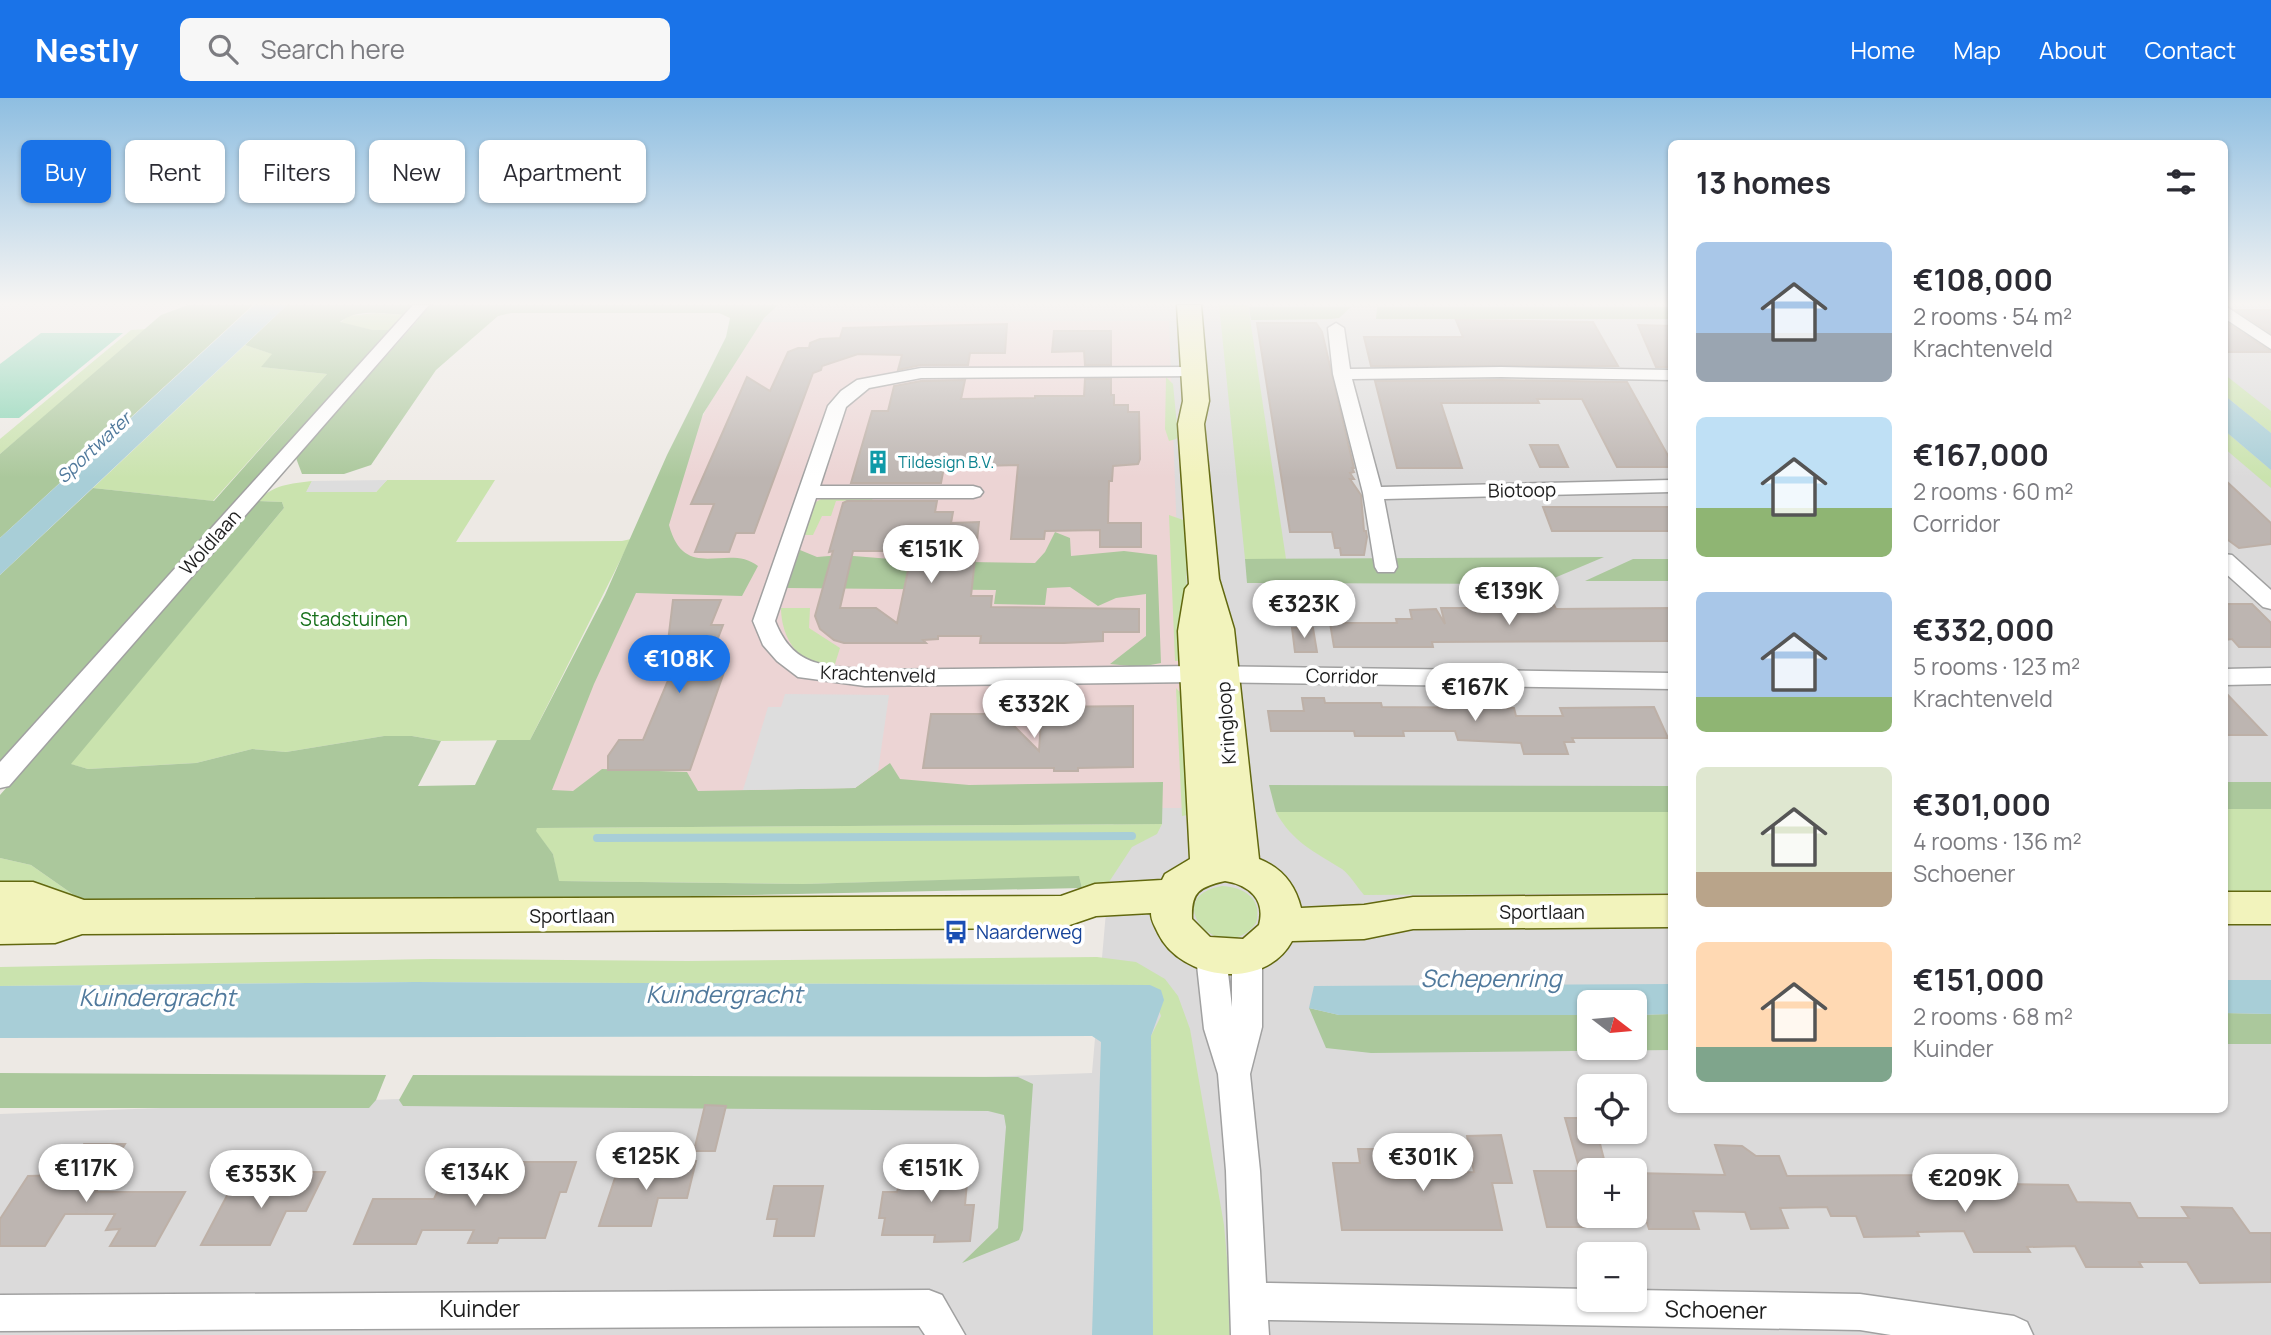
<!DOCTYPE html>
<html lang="en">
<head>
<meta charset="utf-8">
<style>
	:root { --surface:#fff; --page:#f7f7f7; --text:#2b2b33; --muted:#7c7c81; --accent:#1a73e8 }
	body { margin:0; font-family:Manrope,sans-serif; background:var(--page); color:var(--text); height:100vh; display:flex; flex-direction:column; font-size:26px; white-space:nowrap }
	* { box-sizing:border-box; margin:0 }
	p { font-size:23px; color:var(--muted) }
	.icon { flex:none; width:38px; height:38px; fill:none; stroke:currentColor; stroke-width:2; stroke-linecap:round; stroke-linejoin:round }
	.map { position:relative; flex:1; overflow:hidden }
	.side { position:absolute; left:1668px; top:42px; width:560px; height:973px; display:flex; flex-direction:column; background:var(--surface); border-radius:10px; box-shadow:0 2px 5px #0004 }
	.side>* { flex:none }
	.top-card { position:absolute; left:21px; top:42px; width:665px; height:63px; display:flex; gap:14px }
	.needle { width:46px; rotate:106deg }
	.tools { position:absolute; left:1577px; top:892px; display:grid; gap:14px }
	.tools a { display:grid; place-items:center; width:70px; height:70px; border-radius:10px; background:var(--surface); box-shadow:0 2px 5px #0004; font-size:35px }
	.price { position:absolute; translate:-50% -60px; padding:0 16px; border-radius:24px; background:#fff; color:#222; font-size:23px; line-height:46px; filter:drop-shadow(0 2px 4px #0008) }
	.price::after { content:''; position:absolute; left:50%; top:42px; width:21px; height:16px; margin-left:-10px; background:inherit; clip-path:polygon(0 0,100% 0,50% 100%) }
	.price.current { background:var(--accent); color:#fff }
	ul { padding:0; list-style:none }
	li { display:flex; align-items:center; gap:21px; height:175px; padding:0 28px }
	li span { display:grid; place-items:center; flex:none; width:196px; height:140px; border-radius:10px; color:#555 }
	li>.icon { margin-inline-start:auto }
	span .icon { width:84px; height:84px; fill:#fffc; stroke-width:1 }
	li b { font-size:30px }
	h2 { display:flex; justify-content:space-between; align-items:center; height:84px; padding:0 28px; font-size:30px }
	.pill { padding:0 24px; border-radius:10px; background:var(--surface); box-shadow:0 2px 5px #0004; font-size:24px; line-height:63px }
	.pill.current { background:var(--accent); color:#fff }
	header { display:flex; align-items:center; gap:42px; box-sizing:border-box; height:98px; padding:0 35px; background:var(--accent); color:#fff }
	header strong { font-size:33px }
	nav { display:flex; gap:38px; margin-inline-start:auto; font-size:24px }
	.search { width:490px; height:63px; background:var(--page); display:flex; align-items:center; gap:18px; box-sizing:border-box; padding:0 24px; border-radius:10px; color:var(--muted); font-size:26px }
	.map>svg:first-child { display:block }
	.residential { fill:#dbdada; fill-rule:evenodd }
	.commercial { fill:#ecd4d4 }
	.grass { fill:#cae3ae }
	.forest { fill:#abc89c }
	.pitch { fill:#89d5b4 }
	.parking { fill:#ddd }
	.water { fill:#a8ced7 }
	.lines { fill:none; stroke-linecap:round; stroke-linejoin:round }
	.stream { stroke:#a8ced7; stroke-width:8 }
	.building { fill:#bdb5b1; stroke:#bdb0a7; stroke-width:2; fill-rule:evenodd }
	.street-casing { stroke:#a1a1a1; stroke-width:3 }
	.secondary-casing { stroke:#62680f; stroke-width:3 }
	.street { fill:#fff; fill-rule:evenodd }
	.secondary { fill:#f2f3bc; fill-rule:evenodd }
	.labels { text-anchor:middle; stroke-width:7; stroke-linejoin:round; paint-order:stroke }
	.far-culture-label { font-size:16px; fill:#0d838f; stroke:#fff; text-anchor:start }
	.far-water-label { font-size:18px; font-style:italic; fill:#50799c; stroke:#fff }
	.street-label { font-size:19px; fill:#1d1d1d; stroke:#fff }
	.park-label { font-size:19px; fill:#16701a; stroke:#fff }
	.transit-label { font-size:19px; fill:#164399; stroke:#fff; text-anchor:start }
	.near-street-label { font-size:23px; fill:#1d1d1d; stroke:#fff }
	.near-water-label { font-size:24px; font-style:italic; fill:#50799c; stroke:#fff }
</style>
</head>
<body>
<header>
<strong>Nestly</strong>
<div class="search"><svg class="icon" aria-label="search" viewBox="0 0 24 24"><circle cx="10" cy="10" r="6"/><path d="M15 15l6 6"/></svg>Search here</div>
<nav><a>Home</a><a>Map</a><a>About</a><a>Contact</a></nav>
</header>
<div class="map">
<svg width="2271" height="1237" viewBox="0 0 2271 1237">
	<rect width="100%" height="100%" fill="#ede9e4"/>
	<!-- residential -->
	<path class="residential" d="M761,207H1671V1012H2224V207H2271V1237H0V1016L1092,975L1116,699L529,703ZM1589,905H1634V950H1589ZM1589,989H1634V1034H1589ZM1589,1073H1634V1118H1589ZM1589,1157H1634V1202H1589Z"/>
	<!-- commercial -->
	<polygon class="commercial" points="1169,223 1187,710 515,710 689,345 750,224"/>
	<!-- grass -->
	<g class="grass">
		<polygon points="1219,207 1248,207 1286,461 1245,461"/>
		<polygon points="376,215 405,217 393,232 373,232 340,225 348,218"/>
		<polygon points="148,231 0,356 0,341 131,232"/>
		<polygon points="245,247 273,256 262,269 327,276 213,403 93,390"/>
		<polygon points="2224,276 2271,313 2271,335 2224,297"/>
		<polygon points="1166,279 1173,286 1178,338 1176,341 1169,343 1165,331"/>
		<polygon points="2224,332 2271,372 2271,390 2224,350"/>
		<path d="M387,382H495L456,444L622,443L631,441L530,642L441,643L412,638H384L286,654L252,651L196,665L88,671L70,666L284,410L282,404L258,403C274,386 290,386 312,383L307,393L376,394Z"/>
		<polygon points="874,399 872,402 836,403 831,418 822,418 813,437 804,437 816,404 823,400"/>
		<polygon points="1169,417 1186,423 1187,562 1175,563"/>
		<path d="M781,510H810L809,530L840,550L834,569C826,567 813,566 806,562C789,550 781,529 781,510Z"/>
		<polygon points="1176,590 1190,605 1193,716 1182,718"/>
		<rect x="2224" y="711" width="47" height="82"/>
		<path d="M1276,714H1671V795L1364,797C1357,789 1350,777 1342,771C1315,754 1292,744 1276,714Z"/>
		<polygon points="1162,726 1157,736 1132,749 1109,784 1082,790 1079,779 803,786 558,783 553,756 535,733 537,730"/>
		<polygon points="0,760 31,767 81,802 0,792"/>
		<path d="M1222,788C1244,789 1263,801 1256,825C1221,872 1157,799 1222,788Z"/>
		<polygon points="1097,859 1136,864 1165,881 1178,898 1190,931 1224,1127 1234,1237 1153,1237 1151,938 1161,918 1150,887 415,884 0,888 0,869 431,861 687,863"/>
	</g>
	<!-- forest -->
	<g class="forest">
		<polygon points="188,207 253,207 0,440 0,356 161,217"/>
		<path d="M287,207H415L405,217C384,216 358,210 340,224L373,232H393L0,673V477L93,390L214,403L327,276L261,269L272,256L245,247Z"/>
		<path d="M428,207H778L764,220L703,316L669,427C685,486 728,444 758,468L742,498L636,495L594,586L552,692L573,693L602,671L687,674L698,693L855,690L890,665L900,681L969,687L1163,684L1162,726L537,730L536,733L553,756L559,783L803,786L1079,778L1082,790L560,801L81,802L31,767L0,760V697L258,403L282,404L284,410L71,666L88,671L196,665L252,651L286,654L384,638H412L441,643L418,688L475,687L497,642H530L605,497L667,357L726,239L730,220L719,215H511L498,218L436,272L371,367L344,376H302L296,360L417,223Z"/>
		<polygon points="1249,209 1351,209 1339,220 1331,221 1251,222"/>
		<polygon points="1377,209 1671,209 1671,221 1376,221"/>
		<polygon points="1055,434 1070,440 1071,458 1124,453 1157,457 1161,565 1140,569 1110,566 1146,538 1146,496 1116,500 1098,508 1070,489 1047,490 1045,507 994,506 996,492 787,490 800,452 817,459 841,457 891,461 900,446 907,446 905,463 1035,465 1045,454"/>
		<polygon points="1604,459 1540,486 1247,485 1245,461"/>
		<polygon points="1633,461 1671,461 1671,483 1585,483"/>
		<rect x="2224" y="684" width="47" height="27"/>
		<polygon points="1269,687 1671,688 1671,714 1276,714"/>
		<polygon points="1309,910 1339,917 1589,917 1589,950 1634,950 1635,917 1671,916 1671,952 1371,955 1326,950"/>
		<polygon points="2224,915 2271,916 2271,946 2224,946"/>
		<polygon points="0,975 386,977 376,1002 369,1010 0,1010"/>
		<polygon points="413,977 1018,979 1033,986 1023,1132 1019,1142 962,1165 998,1130 1006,1029 1004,1017 988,1013 403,1008 399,1002"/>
	</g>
	<!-- pitch -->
	<polygon class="pitch" points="41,235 123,235 19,320 0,320 0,266"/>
	<!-- parking -->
	<g class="parking">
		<polygon points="387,382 376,394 306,394 312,383"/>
		<polygon points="785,596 889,597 878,673 855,690 743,692 768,609 781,609"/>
	</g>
	<!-- water -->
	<g class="water">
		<polygon points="254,207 287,207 0,477 0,440"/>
		<polygon points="2224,297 2271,335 2271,372 2224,332"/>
		<polygon points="2224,882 2271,882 2271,916 2224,915"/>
		<polygon points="415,884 1150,887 1161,892 1164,902 1151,938 1153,1237 1092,1237 1101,944 1092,938 0,940 0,888"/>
		<polygon points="1671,886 1671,916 1635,917 1634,905 1589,905 1589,917 1339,917 1309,910 1314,888"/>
	</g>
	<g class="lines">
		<!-- stream -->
		<polyline class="stream" points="597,740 1132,738"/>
	</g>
	<!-- building -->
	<g class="building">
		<polygon points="2236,212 2271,212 2271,235"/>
		<polygon points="1456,222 1593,224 1618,268 1371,268 1364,239 1463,239"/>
		<polygon points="2224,223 2270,253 2271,254 2224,254"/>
		<polygon points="1257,225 1316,225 1322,234 1354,370 1352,370 1354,374 1350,375 1354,381 1350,381 1361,397 1364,433 1366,433 1367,439 1364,457 1341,457 1340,450 1335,450 1332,434 1290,434"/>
		<polygon points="1007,226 1005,255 970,255 968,267 921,267 898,272 902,257 858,256 822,268 821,272 813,275 754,435 736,435 729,454 695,454 714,406 691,406 747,279 770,293 788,254 798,250 809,250 810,245 820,241 840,240 843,230"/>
		<polygon points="1638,227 1671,228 1671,269 1656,269"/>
		<polygon points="1054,233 1111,233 1111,267 1085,267 1084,253 1052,254"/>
		<polygon points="1085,281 1111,281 1111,297 1114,297 1114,307 1128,307 1128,314 1139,314 1140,361 1138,366 1113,368 1112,383 1109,383 1108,425 1141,425 1141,449 1100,449 1100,432 1045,433 1044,441 1011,441 1018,367 944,369 941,385 851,385 872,313 888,313 894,288 921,283 965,282 961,301 1035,300 1035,298 1084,298"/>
		<polygon points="1501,282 1627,284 1671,363 1671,369 1617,369 1582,301 1537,301 1539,305 1441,305 1462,370 1397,370 1375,283"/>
		<polygon points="1530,347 1558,347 1568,369 1540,369"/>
		<polygon points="2224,381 2271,425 2271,446 2239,450 2224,439"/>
		<path d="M847,403H937L935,414H953L951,425L979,424L971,498H992L991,509L1139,511V534H1103V543L1064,545H980L981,538H938V541L923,542L926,545H844L834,542L820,531L815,518L833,453L829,454L843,405ZM853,453H912L897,525L876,510H840Z"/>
		<polygon points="1543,409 1671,409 1671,433 1552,433"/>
		<polygon points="673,502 721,502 711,527 723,527 705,574 724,574 690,672 608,672 608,658 619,642 643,642 675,566 668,544"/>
		<polygon points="2224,506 2252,506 2271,525 2271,549 2239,549 2232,541 2224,542"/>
		<polygon points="1529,507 1554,507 1556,511 1671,510 1671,543 1432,544 1433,549 1334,549 1330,525 1397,525 1396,521 1412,521 1410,512 1436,511 1445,526 1441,510 1530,510"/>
		<polygon points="1292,530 1313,530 1317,554 1295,554"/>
		<polygon points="2224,593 2266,637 2224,637"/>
		<polygon points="1302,600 1324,600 1325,605 1381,605 1382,609 1514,610 1516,618 1563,618 1560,610 1654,609 1668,640 1572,640 1574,644 1564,644 1568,656 1524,656 1521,645 1458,642 1455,633 1403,633 1404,638 1355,638 1354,633 1271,633 1268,613 1304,613"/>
		<polygon points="1133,608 1133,669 1078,670 1078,673 1054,673 1054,670 923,670 931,616 1002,616 1039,653 1042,609"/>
		<polygon points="705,1007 726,1008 715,1053 694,1053"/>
		<polygon points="1565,1020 1589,1020 1589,1034 1597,1034 1607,1073 1589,1073 1589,1129 1547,1129 1534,1073 1580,1073"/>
		<polygon points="1501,1037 1512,1085 1492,1085 1502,1132 1342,1132 1333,1065 1360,1065 1358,1051 1385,1051 1391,1081 1449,1081 1448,1075 1474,1074 1467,1038"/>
		<polygon points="84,1046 125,1046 96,1094 185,1094 155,1148 110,1148 120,1131 106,1132 115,1116 65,1116 45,1148 0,1148 0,1121 28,1078 64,1077"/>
		<polygon points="1715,1047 1742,1048 1756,1058 1779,1058 1787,1078 1929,1077 1926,1072 1996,1071 2004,1086 2068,1087 2077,1104 2130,1105 2138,1120 2189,1120 2182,1109 2232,1110 2250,1135 2271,1135 2271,1184 2200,1185 2187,1164 2139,1164 2142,1169 2086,1169 2075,1148 2027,1149 2030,1154 1974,1154 1964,1133 1917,1134 1919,1138 1864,1139 1856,1118 1831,1118 1827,1109 1780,1110 1788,1130 1751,1131 1745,1114 1693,1113 1699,1131 1649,1131 1634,1084 1634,1075 1725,1077"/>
		<polygon points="926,1062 969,1062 965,1107 974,1107 970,1143 934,1144 935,1137 882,1137 885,1120 879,1120 883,1094 897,1094 901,1080 924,1080"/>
		<polygon points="634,1063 696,1063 687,1100 658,1100 651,1128 599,1128 616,1077 630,1077"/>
		<polygon points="502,1064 576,1064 566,1094 560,1094 545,1140 499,1140 497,1145 468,1145 474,1132 422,1132 416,1146 354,1146 373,1101 434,1101 440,1088 493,1088"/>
		<polygon points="281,1074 325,1074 306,1113 286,1113 270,1147 201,1147 231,1090 273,1090"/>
		<polygon points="774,1088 823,1088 814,1138 774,1138 777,1121 767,1121"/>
	</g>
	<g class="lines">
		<!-- street casing -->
		<g class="street-casing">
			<g id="street">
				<polygon points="413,207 429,207 9,688 0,690 0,664"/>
				<polygon points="2224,207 2271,238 2271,251 2224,220"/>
				<polygon points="1336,225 1344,230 1350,271 1501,269 1671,272 1671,282 1501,279 1352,281 1381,389 1671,382 1671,394 1384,401 1397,469 1394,474 1378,474 1375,469 1363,395 1333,276 1328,230"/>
				<path d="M1194,269L1200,270L1203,274L1200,278L921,280L869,290L846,309L820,388H973L980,390L983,394L980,398L973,400H816L775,523C793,569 823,567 865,572L1196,568L1671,575V591L1196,584L865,588L798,579L777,563L763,547L753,523L828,308L841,293L857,282L921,270Z"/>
				<polygon points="2224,456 2232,457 2271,492 2271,511 2263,509 2224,474"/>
				<polygon points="2271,570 2271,586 2224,587 2224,571"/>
				<polygon points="1247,845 1257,848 1262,857 1262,929 1250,976 1260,1073 1266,1185 1589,1191 1589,1202 1634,1202 1634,1192 1860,1196 2014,1218 2027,1224 2033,1237 1891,1237 1860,1232 1268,1222 1269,1237 1231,1237 1226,1073 1218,976 1204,931 1196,858 1201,849 1211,846 1221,849 1226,858 1232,909 1232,857 1237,848"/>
				<polygon points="929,1192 942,1197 965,1237 925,1237 919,1228 0,1233 0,1197"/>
			</g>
		</g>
		<!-- secondary casing -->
		<g class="secondary-casing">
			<g id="secondary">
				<path d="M1177,207H1201L1209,303L1204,326L1219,481L1234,531L1259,761C1282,770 1295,786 1301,810L1364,807L1413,799L1671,797V829L1413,831L1364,841L1292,843C1265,893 1181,883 1158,835C1155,828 1151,823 1151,815L1096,818L1061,830L82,836L55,845L0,846V784H33L84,802L1061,798L1095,786L1162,782L1165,776L1190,761L1178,533L1185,491L1189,486L1178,326L1183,303ZM1225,783C1249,787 1266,801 1259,827L1243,841L1210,839L1192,821C1191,794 1199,789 1225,783Z"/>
				<rect x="2224" y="794" width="47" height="32"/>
			</g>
		</g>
		<!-- street -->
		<use href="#street" class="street"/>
		<!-- secondary -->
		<use href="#secondary" class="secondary"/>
	</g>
	<!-- sky -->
	<linearGradient id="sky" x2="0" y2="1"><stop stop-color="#8ebee1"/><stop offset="0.54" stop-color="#f7f5f3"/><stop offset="1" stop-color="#f7f5f3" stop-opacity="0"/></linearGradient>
	<rect width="2271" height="380" fill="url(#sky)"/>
	<!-- icons -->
	<defs>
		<g id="building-bare" transform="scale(1.89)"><path d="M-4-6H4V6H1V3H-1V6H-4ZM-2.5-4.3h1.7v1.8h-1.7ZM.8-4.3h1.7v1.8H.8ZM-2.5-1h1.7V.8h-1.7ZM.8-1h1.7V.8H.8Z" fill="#0f9aa8" stroke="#fff" stroke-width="2.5" paint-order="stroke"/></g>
		<g id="bus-bare" transform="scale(1.89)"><path d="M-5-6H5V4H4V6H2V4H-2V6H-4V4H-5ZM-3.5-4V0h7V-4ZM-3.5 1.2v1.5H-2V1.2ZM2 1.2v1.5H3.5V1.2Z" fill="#1a4fb4" stroke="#fff" stroke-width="2.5" paint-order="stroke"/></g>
	</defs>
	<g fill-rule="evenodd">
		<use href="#building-bare" x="878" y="364"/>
		<use href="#bus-bare" x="956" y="834"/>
	</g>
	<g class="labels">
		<!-- far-culture labels -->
		<g class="far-culture-label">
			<text x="898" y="370">Tildesign B.V.</text>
		</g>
		<!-- far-water labels -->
		<g class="far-water-label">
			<text transform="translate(94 350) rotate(-43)" y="6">Sportwater</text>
		</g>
		<!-- street labels -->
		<g class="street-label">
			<text transform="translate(1522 392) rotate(-1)" y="7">Biotoop</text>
			<text transform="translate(210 444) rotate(-48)" y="7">Woldlaan</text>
			<text transform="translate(878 576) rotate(2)" y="7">Krachtenveld</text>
			<text transform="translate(1342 578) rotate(1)" y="7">Corridor</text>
			<text transform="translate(1226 625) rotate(-94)" y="7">Kringloop</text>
			<text x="1542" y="821">Sportlaan</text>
			<text x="572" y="825">Sportlaan</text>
		</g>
		<!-- park labels -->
		<g class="park-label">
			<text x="354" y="528">Stadstuinen</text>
		</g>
		<!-- transit labels -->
		<g class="transit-label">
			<text x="976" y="841">Naarderweg</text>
		</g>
		<!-- near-street labels -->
		<g class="near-street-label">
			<text x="480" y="1219">Kuinder</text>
			<text transform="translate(1716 1212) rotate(1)" y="8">Schoener</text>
		</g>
		<!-- near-water labels -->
		<g class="near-water-label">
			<text x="1491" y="889">Schepenring</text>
			<text x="724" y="905">Kuindergracht</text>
			<text x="157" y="908">Kuindergracht</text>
		</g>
	</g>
</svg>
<div class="tools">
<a><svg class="needle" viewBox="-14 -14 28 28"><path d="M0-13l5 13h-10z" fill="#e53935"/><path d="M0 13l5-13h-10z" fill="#7c7c81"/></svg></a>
<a><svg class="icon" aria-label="locate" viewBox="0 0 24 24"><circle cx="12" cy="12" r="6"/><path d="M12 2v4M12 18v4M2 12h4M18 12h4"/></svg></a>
<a>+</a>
<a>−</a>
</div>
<b class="price" style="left:931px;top:487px">€151K</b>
<b class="price" style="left:1509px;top:529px">€139K</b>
<b class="price" style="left:1304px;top:542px">€323K</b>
<b class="price current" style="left:679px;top:597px">€108K</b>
<b class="price" style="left:1475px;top:625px">€167K</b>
<b class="price" style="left:1034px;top:642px">€332K</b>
<b class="price" style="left:646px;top:1094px">€125K</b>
<b class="price" style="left:1423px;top:1095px">€301K</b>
<b class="price" style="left:86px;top:1106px">€117K</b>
<b class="price" style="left:931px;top:1106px">€151K</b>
<b class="price" style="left:475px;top:1110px">€134K</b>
<b class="price" style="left:261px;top:1112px">€353K</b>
<b class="price" style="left:1965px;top:1116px">€209K</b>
<div class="top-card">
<a class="pill current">Buy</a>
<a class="pill">Rent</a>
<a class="pill">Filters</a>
<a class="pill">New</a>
<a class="pill">Apartment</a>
</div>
<section class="side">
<h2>13 homes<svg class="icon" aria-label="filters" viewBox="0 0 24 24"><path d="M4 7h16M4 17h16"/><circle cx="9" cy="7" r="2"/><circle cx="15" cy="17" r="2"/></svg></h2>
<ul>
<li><span style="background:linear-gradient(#a9c7e8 65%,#9aa5b1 0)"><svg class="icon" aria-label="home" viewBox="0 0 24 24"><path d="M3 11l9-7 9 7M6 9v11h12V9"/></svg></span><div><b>€108,000</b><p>2 rooms · 54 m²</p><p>Krachtenveld</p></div></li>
<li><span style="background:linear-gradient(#bfe0f5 65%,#8fb573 0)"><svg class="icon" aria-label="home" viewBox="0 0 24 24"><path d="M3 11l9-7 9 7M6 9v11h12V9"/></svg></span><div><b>€167,000</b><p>2 rooms · 60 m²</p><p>Corridor</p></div></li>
<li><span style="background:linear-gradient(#a9c7e8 75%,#8fb573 0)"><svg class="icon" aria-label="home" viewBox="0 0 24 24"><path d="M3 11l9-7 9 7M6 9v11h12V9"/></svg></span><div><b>€332,000</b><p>5 rooms · 123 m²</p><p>Krachtenveld</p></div></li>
<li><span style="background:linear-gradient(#dfe7d0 75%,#b9a48a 0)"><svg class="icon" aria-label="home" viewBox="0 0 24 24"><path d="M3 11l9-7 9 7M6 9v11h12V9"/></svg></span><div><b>€301,000</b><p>4 rooms · 136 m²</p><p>Schoener</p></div></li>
<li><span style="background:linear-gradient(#ffd9b3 75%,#7fa58c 0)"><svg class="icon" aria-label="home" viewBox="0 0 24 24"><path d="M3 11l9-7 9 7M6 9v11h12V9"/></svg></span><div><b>€151,000</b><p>2 rooms · 68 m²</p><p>Kuinder</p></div></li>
</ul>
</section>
</div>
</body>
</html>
